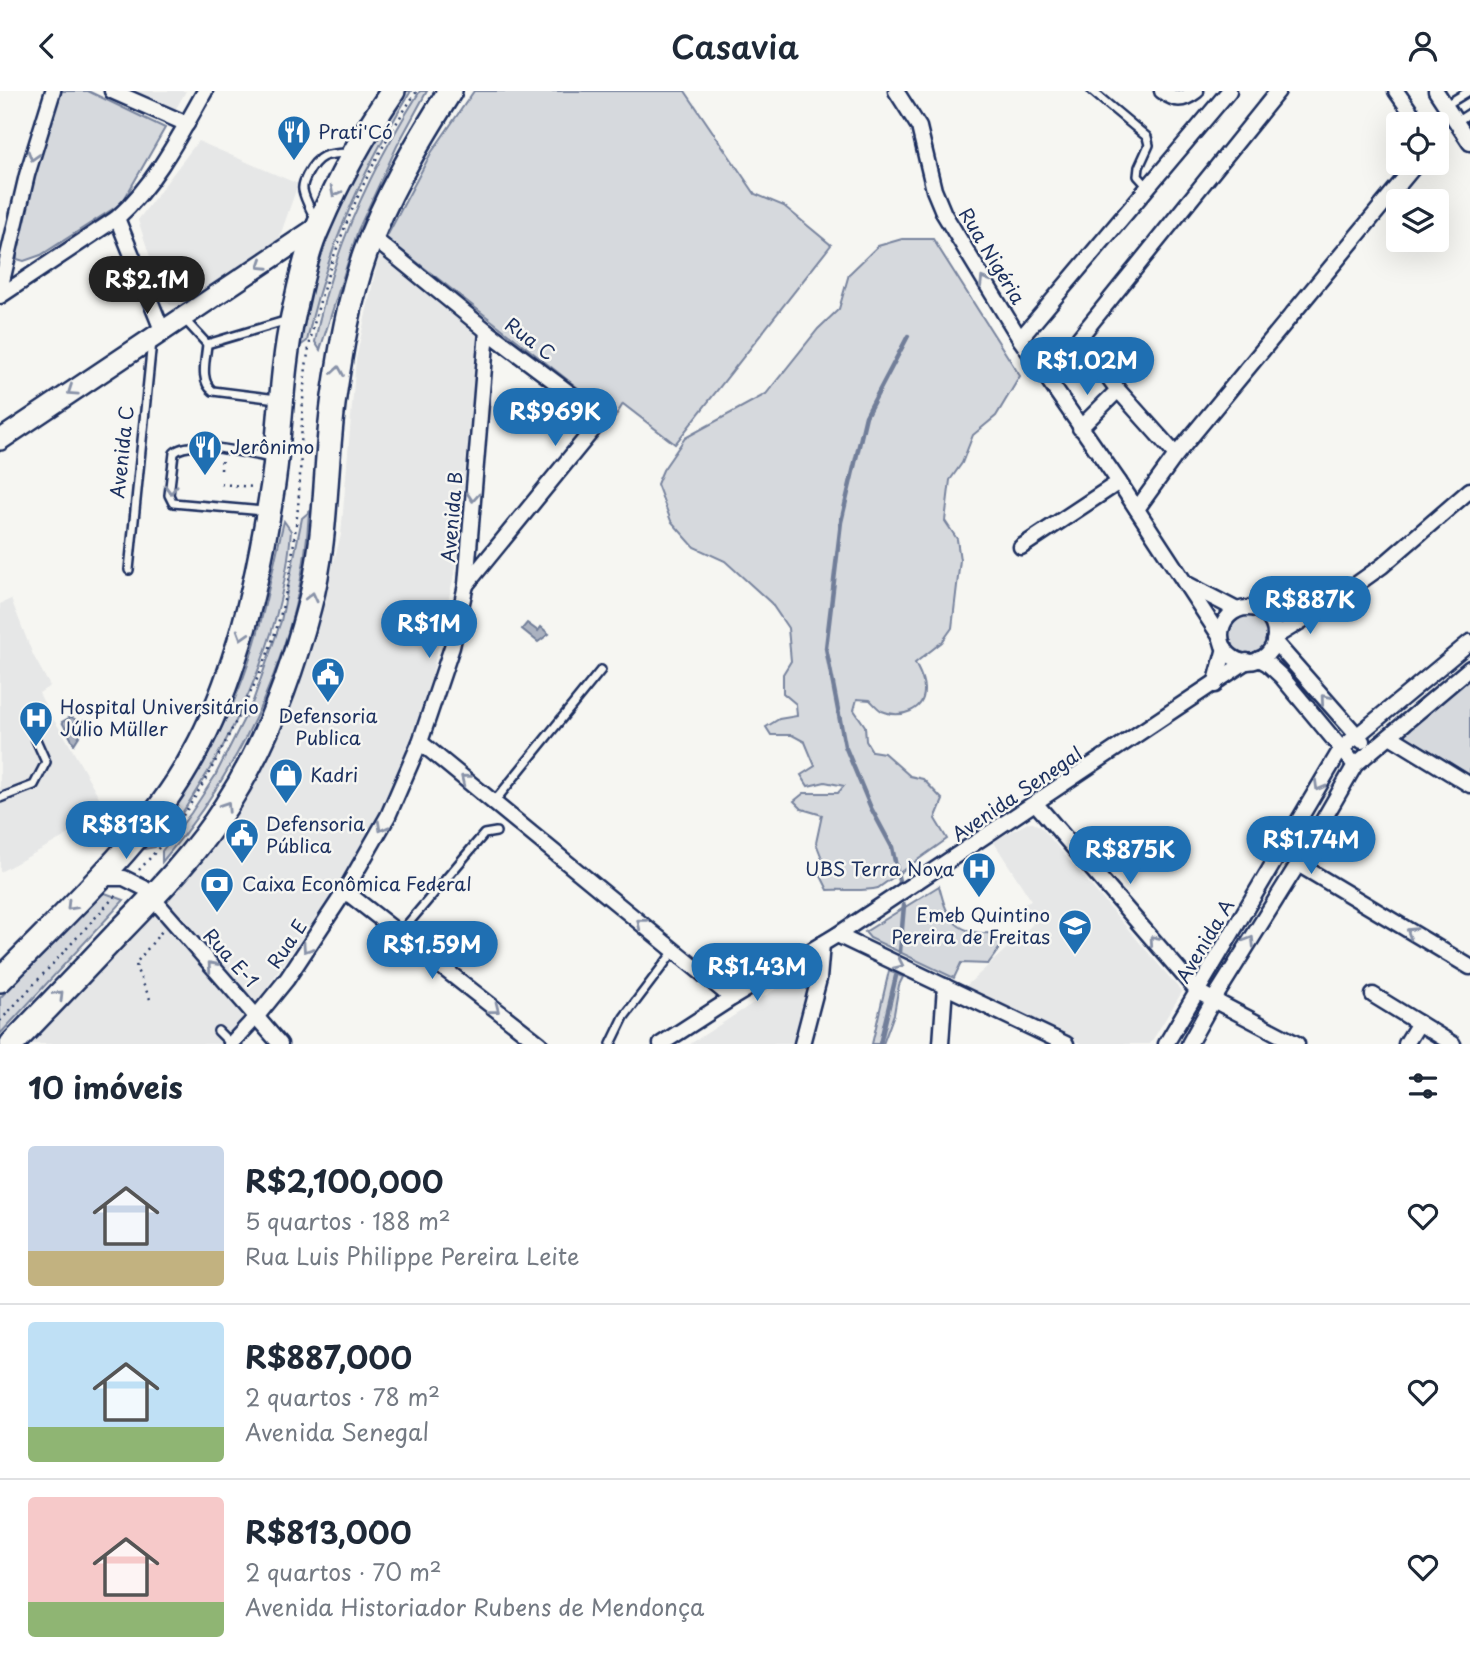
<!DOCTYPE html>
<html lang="pt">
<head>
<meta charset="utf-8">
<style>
	:root { --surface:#fff; --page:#f2f2f3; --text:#1f2937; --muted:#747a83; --line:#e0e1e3; --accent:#1f6fb2 }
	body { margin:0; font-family:"Playpen Sans",sans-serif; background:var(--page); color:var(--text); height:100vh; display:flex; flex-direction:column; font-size:26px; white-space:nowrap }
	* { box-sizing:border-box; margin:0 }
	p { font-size:23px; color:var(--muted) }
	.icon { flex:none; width:38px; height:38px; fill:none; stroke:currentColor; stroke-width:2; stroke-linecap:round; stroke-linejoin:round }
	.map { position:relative; height:953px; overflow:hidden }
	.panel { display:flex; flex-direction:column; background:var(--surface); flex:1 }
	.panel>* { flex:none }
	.tools { position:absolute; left:1386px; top:21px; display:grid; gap:14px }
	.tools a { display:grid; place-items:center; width:63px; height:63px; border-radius:7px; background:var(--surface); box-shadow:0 7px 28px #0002; font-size:35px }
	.price { position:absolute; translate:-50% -60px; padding:0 16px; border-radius:24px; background:var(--accent); color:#fff; font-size:23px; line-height:46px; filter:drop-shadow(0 2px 4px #0008) }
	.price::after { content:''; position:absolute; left:50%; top:42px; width:21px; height:16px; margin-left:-10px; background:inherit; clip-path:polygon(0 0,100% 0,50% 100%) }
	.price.on { background:#222; color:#fff }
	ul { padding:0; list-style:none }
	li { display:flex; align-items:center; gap:21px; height:175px; padding:0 28px }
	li+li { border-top:2px solid var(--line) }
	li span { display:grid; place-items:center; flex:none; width:196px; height:140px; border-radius:7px; color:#555 }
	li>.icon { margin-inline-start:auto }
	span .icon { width:84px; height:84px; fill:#fffc; stroke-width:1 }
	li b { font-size:30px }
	h2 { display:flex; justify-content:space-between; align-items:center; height:84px; padding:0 28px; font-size:30px }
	header { display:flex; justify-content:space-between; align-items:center; height:91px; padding:0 28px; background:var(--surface); font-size:32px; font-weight:600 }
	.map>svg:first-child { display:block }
	.built { fill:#e6e7e7 }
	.green { fill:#d6d9dd; stroke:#78849e; stroke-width:2 }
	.water { fill:#abb2c0; stroke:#717e99; stroke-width:2 }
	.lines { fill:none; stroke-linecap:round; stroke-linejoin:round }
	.stream { stroke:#717e99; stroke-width:4.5 }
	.lane-casing { stroke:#1b2f5e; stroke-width:12 }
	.street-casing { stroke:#1b2f5e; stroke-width:19 }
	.secondary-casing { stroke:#1b2f5e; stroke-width:24 }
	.primary-casing { stroke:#1b2f5e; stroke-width:28 }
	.path { stroke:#1b2f5e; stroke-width:2.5; stroke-dasharray:2 5; stroke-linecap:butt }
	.lane { stroke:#f6f6f2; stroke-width:7 }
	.street { stroke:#f6f6f2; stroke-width:14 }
	.secondary { stroke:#f6f6f2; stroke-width:19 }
	.primary { stroke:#f6f6f2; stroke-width:23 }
	.oneway { stroke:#8892a8 }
	.labels { text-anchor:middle; stroke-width:5; stroke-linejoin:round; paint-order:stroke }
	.poi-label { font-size:19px; fill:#1b2f5e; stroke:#f6f6f2; text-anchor:start }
	.street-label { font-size:19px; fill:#1b2f5e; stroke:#f6f6f2 }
</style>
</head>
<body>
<header><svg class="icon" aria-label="back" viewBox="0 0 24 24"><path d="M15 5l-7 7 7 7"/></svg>Casavia<svg class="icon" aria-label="person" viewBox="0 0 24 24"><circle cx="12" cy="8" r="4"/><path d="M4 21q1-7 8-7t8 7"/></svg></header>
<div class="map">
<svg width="1470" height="953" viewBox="0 0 1470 953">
	<rect width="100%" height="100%" fill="#f6f6f2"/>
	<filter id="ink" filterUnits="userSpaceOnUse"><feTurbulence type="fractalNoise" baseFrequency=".0143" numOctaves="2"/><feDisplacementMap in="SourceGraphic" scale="14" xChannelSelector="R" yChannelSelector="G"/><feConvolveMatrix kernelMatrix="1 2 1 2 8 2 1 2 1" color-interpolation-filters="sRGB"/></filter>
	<g filter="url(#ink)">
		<!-- built -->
		<g class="built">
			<polygon points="126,0 186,0 174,21"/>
			<polygon points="198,50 298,93 279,148 179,215 170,214 164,209 138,129"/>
			<polygon points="379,164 479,243 455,479 431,588 397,688 354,771 257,911 158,806 261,662 318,528 341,444 356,268"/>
			<polygon points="11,508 33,564 50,595 39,602 49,622 64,644 108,722 0,781 0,513"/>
			<polygon points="1030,731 1040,735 1182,901 1150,953 1082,953 965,896 1033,833 1021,815 1031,809 993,750"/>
			<polygon points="148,817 248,926 223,953 21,953"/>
			<polygon points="800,882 809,889 792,953 690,953"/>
		</g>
		<!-- green -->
		<g class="green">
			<polygon points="59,0 88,0 165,37 122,112 41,164 24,170 17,168 16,153 20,130"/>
			<path d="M403,0H411C364,77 325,162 307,250L300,255C305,161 357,80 403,0Z"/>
			<path d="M420,0H427L397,55L358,139L320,259L315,251C331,163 372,76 420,0Z"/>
			<polygon points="474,0 685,0 755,103 784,115 831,154 675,353 623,313 615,326 386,147 431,62"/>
			<path d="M902,148H933L1020,285L996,325L973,344L962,372L950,389L945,430L957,448L960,469L952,537L942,551L915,572C919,580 924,588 924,598C925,620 900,628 882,620C878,618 874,613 870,609L857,608L854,619L865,635L866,650L872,660L884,662L910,685L923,688L943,709L935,728L947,748L878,797C861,801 845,798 828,799L821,785L823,770L816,752L822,724L802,718L794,710L804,702H838L844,695L825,691L808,695L801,684L815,675L805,651L792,644H771L766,636L779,628L797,625L796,613L783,602V583L791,570L788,537L771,512L725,470L694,456L671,430L657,393L663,379L685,347L766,303L818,238L839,218L849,183L878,155Z"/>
			<path d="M309,421C302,550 245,673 162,771V760L191,722L215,685L253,610L281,530L302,427Z"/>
			<path d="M284,430L291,440C284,532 246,623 196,700C184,719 172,740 155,756L144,758C189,698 230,634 252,561C266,518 273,474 284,430Z"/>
			<circle cx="1248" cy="544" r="20"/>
			<polygon points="1470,583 1470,684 1402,643"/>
			<path d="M939,795C946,821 950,839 981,842C990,842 996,842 1003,846L1001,855L988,873L961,872L954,887L870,847L865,841Z"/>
			<polygon points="105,802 124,809 0,943 0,907 95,805"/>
			<polygon points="889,880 903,886 899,894 894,923 883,953 872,953"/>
		</g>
		<!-- water -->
		<g class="water">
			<polygon points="527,532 538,540 541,536 549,543 538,551 522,538"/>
			<polygon points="71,626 80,631 85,629 88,631 74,653 62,631"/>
		</g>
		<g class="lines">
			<!-- stream -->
			<g class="stream">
				<polyline points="899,790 892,756 871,717 845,655 826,557 841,431 866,325 908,245"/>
				<polyline points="900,861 904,814"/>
				<polyline points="880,953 896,885"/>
			</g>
			<!-- lane casing -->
			<g class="lane-casing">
				<g id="lane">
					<polyline points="1092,0 1147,46 1149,54 1139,76 1138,85 1148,96"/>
					<polyline points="1446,14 1469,0"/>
					<polyline points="1456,31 1470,22"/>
					<path d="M316,130C312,120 305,110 303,99C302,93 305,89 307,84C318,63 326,63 348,62"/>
					<polyline points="185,229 207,253 288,229"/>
					<path d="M207,253C206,268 199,290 213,300L277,308"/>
					<path d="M264,420L173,412L169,404L174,362C189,346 250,364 272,367"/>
					<polyline points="129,479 152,250"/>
					<polyline points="0,707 34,694 46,671 24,622"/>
					<polyline points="494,711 601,579"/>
					<polyline points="400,842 484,743 496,741"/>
					<polyline points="218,940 231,953"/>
					<polyline points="611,953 624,926 674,860"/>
				</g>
			</g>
			<!-- street casing -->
			<g class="street-casing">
				<g id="street">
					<polyline points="112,0 187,33"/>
					<polyline points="896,0 919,36 934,99 944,123 1020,248 1119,391 1221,547"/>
					<path d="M1162,0C1175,10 1183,10 1196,0"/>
					<polyline points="1396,0 1419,33"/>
					<polyline points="1436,0 1470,52"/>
					<polyline points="117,127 162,239"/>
					<polyline points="372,146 487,240 595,321 597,329 595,336 466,494"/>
					<polyline points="0,199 27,84 53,0"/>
					<path d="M0,205L117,127C155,93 180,44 205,0"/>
					<polyline points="1020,248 1229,0"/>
					<polyline points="1080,337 1118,299"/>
					<polyline points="1176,364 1118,299 1079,247 1278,0"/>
					<polyline points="1137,418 1176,364 1417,72"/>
					<polyline points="1021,456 1119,391"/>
					<polyline points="1185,492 1237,519"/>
					<circle cx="1248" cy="544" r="27"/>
					<polyline points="1260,519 1325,515"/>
					<polyline points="1275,546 1326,515 1382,475 1470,399"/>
					<polyline points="1274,550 1362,650"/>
					<polyline points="1259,568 1268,573 1281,585 1355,674"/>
					<polyline points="1215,594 1225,557"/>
					<polyline points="1390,645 1470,694"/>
					<polyline points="420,651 732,907"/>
					<polyline points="1036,713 1198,901 1297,953"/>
					<polyline points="1298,773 1470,876"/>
					<polyline points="100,787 124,787 144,797 280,953"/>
					<polyline points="345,800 540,953"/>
					<polyline points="837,844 1066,953"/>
					<polyline points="1373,904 1453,953"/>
					<polyline points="231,953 257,925 287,888 345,800 388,725 420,651 452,556 466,494 487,240"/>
					<polyline points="661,953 732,907 837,844 1247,570"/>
					<polyline points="802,953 819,888 822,853"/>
					<polyline points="941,953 945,895"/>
					<polyline points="1166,953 1341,658 1470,551"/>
					<polyline points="1189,953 1214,908 1298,773 1355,674 1470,577"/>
					<polyline points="1406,953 1419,932"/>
				</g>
			</g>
			<!-- secondary casing -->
			<g class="secondary-casing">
				<polyline id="secondary" points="0,349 318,136"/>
			</g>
			<!-- primary casing -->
			<g class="primary-casing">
				<g id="primary">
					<path d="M0,889C66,821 151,745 195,661C211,632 224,599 234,568C253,512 264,452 273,393C281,337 281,280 293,225C300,195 306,162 319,134C339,87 365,41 393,0"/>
					<path d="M12,953C49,915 85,877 121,839C158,801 197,761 226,715C265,655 291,585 309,516C328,447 324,376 334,306C341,258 349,209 365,163C385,106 418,51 450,0"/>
				</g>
			</g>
			<!-- path -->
			<g class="path">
				<polyline points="221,379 222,366"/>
				<polyline points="221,393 253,396"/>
				<path d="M139,779C178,738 202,697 227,648C242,618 259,588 270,556C287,512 293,463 298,416C303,359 299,298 312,242C331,157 368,72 417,0"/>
				<polyline points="150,908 137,879 136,872 162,840"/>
				<polyline points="0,930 118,802"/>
			</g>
			<!-- lane -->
			<use href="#lane" class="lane"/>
			<!-- street -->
			<use href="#street" class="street"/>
			<!-- secondary -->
			<use href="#secondary" class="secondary"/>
			<!-- primary -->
			<use href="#primary" class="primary"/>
		</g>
		<!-- one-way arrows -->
		<defs><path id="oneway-chevron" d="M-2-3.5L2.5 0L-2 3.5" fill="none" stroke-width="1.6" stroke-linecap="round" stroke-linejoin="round" transform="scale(1.75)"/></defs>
		<g class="oneway">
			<use href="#oneway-chevron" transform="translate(33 65) rotate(107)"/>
			<use href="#oneway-chevron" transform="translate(335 101) rotate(117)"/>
			<use href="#oneway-chevron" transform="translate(262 174) rotate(147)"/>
			<use href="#oneway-chevron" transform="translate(984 190) rotate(-121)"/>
			<use href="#oneway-chevron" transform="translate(338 280) rotate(-81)"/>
			<use href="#oneway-chevron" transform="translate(72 300) rotate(146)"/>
			<use href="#oneway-chevron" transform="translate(171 398) rotate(91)"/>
			<use href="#oneway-chevron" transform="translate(473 406) rotate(94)"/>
			<use href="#oneway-chevron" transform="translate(312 506) rotate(-77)"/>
			<use href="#oneway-chevron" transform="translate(242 544) rotate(107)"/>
			<use href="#oneway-chevron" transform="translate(1325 608) rotate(-131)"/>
			<use href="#oneway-chevron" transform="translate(465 688) rotate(-141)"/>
			<use href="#oneway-chevron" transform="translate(1319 695) rotate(120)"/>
			<use href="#oneway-chevron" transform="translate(226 715) rotate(-57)"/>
			<use href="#oneway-chevron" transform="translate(382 736) rotate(119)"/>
			<use href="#oneway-chevron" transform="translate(71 815) rotate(134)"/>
			<use href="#oneway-chevron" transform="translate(641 832) rotate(-141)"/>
			<use href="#oneway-chevron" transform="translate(1411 841) rotate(-149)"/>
			<use href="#oneway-chevron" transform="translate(1154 849) rotate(-131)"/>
			<use href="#oneway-chevron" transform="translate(1250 850) rotate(-58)"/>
			<use href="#oneway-chevron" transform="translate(307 857) rotate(124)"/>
			<use href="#oneway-chevron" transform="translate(899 873) rotate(25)"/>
			<use href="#oneway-chevron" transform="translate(212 875) rotate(-132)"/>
			<use href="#oneway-chevron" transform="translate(59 904) rotate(-46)"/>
			<use href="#oneway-chevron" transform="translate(495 918) rotate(38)"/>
		</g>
	</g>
	<!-- icons -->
	<defs>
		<g id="restaurant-pin" transform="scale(1.75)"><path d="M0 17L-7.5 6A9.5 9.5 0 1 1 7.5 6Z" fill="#1f6fb2" stroke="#f6f6f2"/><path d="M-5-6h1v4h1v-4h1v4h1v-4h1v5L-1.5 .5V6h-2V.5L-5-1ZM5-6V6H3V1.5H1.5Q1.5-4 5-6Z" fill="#fff"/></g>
		<g id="civic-pin" transform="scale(1.75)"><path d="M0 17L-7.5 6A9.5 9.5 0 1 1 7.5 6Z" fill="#1f6fb2" stroke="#f6f6f2"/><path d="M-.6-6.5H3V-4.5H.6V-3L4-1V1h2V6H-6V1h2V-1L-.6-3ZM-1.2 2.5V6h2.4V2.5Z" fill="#fff"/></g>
		<g id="hospital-pin" transform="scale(1.75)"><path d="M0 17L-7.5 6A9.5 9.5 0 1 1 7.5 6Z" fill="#1f6fb2" stroke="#f6f6f2"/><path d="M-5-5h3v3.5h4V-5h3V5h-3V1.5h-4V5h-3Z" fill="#fff"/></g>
		<g id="shop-pin" transform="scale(1.75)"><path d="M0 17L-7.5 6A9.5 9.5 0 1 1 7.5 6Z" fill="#1f6fb2" stroke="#f6f6f2"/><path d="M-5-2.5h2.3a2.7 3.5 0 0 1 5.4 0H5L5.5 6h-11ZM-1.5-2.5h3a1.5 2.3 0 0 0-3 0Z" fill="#fff"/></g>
		<g id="bank-pin" transform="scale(1.75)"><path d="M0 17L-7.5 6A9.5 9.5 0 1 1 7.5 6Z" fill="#1f6fb2" stroke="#f6f6f2"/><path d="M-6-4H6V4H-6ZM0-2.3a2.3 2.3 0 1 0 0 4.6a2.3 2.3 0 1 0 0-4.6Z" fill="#fff"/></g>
		<g id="school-pin" transform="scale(1.75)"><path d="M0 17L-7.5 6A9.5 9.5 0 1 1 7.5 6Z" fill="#1f6fb2" stroke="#f6f6f2"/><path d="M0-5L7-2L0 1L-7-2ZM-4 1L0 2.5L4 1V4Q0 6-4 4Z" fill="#fff"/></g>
	</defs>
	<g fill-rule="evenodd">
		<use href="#restaurant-pin" x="294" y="41"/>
		<use href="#restaurant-pin" x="205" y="356"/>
		<use href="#civic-pin" x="328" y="583"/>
		<use href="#hospital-pin" x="36" y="627"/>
		<use href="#shop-pin" x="286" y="684"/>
		<use href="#civic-pin" x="242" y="744"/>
		<use href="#hospital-pin" x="979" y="778"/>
		<use href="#bank-pin" x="217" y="793"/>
		<use href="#school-pin" x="1075" y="835"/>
	</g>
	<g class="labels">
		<!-- poi labels -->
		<g class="poi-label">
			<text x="318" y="48">Prati'Có</text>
			<text x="230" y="363">Jerônimo</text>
			<text x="60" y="623">Hospital Universitário<tspan x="60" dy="22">Júlio Müller</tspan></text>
			<text x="328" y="632" text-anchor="middle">Defensoria<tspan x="328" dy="22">Publica</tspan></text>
			<text x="310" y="691">Kadri</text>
			<text x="266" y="740">Defensoria<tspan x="266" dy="22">Pública</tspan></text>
			<text x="954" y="785" text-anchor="end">UBS Terra Nova</text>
			<text x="242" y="800">Caixa Econômica Federal</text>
			<text x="1050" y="831" text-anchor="end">Emeb Quintino<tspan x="1050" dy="22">Pereira de Freitas</tspan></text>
		</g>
		<!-- street labels -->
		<g class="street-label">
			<text transform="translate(992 165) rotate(59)" y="7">Rua Nigéria</text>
			<text transform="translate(530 248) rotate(37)" y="7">Rua C</text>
			<text transform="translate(122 361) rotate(-84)" y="7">Avenida C</text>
			<text transform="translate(452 426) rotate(-85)" y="7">Avenida B</text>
			<text transform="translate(1017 703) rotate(-34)" y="7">Avenida Senegal</text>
			<text transform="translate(1205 850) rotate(-59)" y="7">Avenida A</text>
			<text transform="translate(287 853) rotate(-56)" y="7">Rua E</text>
			<text transform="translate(231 867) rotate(48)" y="7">Rua E-1</text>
		</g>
	</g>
</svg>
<div class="tools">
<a><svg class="icon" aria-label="locate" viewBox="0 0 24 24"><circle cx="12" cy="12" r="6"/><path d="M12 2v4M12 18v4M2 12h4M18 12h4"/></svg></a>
<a><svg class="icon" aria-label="layers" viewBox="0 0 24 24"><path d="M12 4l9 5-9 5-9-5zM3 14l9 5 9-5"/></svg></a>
</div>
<b class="price on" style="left:147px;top:225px">R$2.1M</b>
<b class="price" style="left:1087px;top:306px">R$1.02M</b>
<b class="price" style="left:555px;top:357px">R$969K</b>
<b class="price" style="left:1310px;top:545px">R$887K</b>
<b class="price" style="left:429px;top:569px">R$1M</b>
<b class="price" style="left:126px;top:770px">R$813K</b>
<b class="price" style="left:1311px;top:785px">R$1.74M</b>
<b class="price" style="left:1130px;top:795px">R$875K</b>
<b class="price" style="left:432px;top:890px">R$1.59M</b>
<b class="price" style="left:757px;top:912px">R$1.43M</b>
</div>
<section class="panel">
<h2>10 imóveis<svg class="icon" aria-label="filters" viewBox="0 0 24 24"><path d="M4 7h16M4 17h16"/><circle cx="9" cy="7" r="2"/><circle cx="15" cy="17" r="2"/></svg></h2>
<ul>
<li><span style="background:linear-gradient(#c9d6e8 75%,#c2b280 0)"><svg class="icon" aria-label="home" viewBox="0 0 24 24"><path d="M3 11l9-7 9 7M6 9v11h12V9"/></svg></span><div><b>R$2,100,000</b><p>5 quartos · 188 m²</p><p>Rua Luis Philippe Pereira Leite</p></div><svg class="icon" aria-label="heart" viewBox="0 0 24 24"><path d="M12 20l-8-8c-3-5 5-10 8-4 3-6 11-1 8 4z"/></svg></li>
<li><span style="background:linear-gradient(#bfe0f5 75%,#8fb573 0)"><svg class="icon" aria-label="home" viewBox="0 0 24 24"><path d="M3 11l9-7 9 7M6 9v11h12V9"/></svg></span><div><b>R$887,000</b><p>2 quartos · 78 m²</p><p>Avenida Senegal</p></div><svg class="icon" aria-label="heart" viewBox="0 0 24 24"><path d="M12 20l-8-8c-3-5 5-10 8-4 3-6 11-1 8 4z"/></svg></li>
<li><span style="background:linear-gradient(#f6c9c9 75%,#8fb573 0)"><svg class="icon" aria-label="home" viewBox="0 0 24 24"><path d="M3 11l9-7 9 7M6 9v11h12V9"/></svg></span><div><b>R$813,000</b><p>2 quartos · 70 m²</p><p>Avenida Historiador Rubens de Mendonça</p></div><svg class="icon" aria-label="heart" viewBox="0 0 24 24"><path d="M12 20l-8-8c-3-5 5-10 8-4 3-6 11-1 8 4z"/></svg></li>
</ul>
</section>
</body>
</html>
